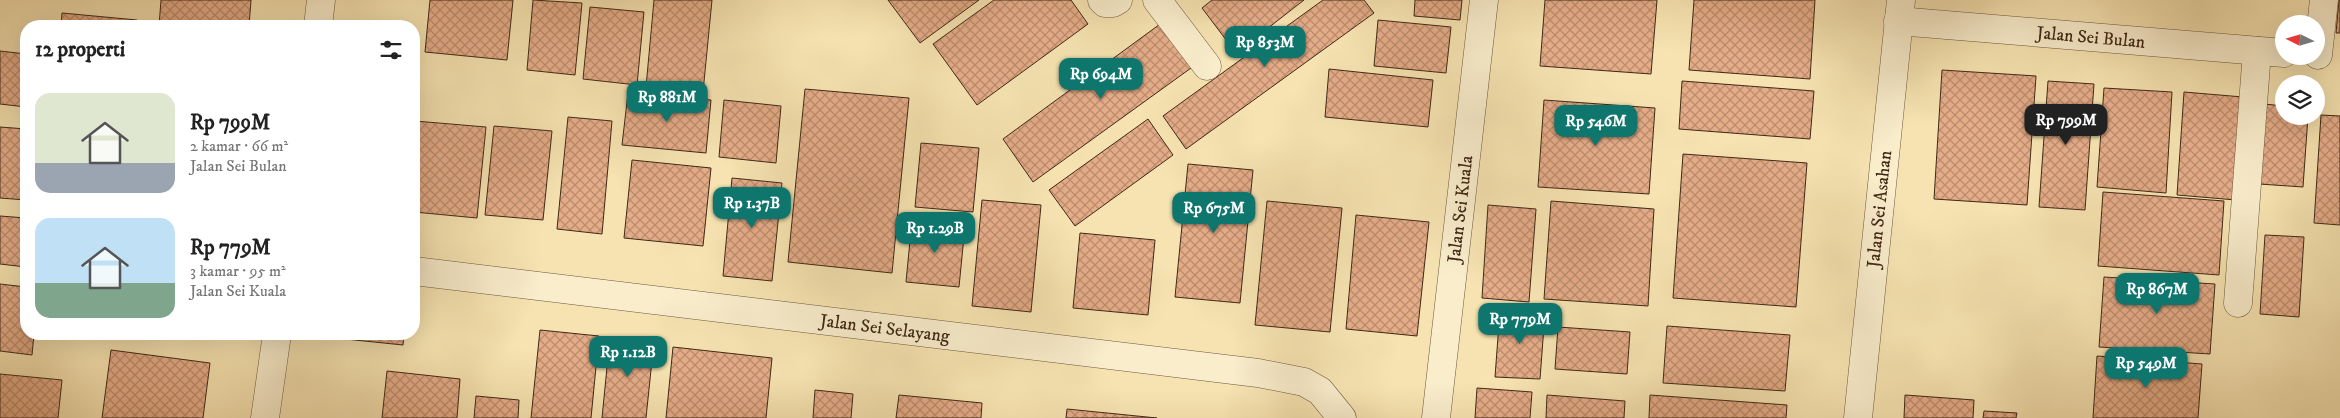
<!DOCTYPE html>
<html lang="id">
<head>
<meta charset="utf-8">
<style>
	:root { --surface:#fff; --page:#f2f2f2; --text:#222; --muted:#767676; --accent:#0f766e }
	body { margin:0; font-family:"IM FELL DW Pica",serif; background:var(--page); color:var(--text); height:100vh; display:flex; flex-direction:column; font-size:19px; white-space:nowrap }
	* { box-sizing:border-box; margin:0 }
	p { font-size:16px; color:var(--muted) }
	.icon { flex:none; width:28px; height:28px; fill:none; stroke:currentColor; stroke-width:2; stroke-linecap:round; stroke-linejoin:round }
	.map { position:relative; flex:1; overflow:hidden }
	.side { position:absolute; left:20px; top:20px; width:400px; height:320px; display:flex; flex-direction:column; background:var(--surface); border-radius:20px; box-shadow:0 5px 20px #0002 }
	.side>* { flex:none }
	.needle { width:32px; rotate:275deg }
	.tools { position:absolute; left:2275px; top:15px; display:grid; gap:10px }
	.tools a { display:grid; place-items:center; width:50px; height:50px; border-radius:50%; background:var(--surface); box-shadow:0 5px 20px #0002; font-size:25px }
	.price { position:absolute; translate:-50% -42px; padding:0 11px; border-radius:10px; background:var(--accent); color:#fff; font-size:16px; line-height:32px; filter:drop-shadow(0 1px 2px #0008) }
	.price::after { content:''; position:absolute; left:50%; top:30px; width:15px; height:11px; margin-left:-8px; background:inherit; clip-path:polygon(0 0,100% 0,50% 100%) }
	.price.on { background:#222; color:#fff }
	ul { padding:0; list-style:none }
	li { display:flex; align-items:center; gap:15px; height:125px; padding:0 15px }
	li span { display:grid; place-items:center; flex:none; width:140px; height:100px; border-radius:15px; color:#555 }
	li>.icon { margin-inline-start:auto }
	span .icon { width:60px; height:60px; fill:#fffc; stroke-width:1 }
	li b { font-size:21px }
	h2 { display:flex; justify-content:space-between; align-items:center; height:60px; padding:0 15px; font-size:21px }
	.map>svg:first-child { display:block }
	.building { fill:url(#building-cross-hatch); stroke:#402916 }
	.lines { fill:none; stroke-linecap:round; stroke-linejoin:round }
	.minor-casing { stroke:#6e583d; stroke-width:29 }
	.minor { stroke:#f9edcc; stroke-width:28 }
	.labels { text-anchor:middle; stroke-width:5; stroke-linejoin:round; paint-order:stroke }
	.street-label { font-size:18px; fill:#402916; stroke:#f9edcc }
</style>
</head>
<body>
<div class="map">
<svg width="2340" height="418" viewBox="0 0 2340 418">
	<defs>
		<pattern id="building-cross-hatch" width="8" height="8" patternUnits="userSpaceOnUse" patternTransform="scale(1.25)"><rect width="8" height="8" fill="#e5ac88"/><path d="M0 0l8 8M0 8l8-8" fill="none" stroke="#bb8c6e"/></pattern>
	</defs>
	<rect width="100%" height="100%" fill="#f6e3b1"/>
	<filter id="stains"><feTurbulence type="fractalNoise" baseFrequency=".004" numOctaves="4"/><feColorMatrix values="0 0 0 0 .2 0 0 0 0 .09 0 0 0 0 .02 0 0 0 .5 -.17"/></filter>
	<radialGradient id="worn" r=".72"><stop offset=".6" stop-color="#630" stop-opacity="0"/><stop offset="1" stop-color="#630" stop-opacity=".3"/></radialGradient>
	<!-- building -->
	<g class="building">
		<polygon points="161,0 251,0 249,26 159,26"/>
		<polygon points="430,0 513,0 507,60 425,52"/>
		<polygon points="533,0 582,3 575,75 527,70"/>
		<polygon points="654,0 712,0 703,92 646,87"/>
		<polygon points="888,0 979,0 920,43"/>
		<polygon points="994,0 1071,0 1088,24 977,105 933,44"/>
		<polygon points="1212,0 1304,0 1236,53 1202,8"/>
		<polygon points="1323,0 1364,0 1374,13 1186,149 1163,116"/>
		<polygon points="1415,0 1462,0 1460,20 1414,16"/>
		<polygon points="1545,0 1657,0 1651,74 1540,66"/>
		<polygon points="1694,0 1815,0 1810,79 1689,70"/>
		<polygon points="2339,0 2340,0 2340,33 2336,33"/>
		<polygon points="590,7 644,12 637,85 583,79"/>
		<polygon points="62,13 137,20 136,26 61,26"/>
		<polygon points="1167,19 1198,63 1033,182 1003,139"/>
		<polygon points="1378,20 1451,27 1446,73 1374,66"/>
		<polygon points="0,51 26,54 26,107 0,104"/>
		<polygon points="1329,69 1433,80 1428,127 1325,117"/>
		<polygon points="1942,70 2036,76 2027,205 1934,199"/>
		<polygon points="1682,81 1814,91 1810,139 1679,129"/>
		<polygon points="2048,81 2094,84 2085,210 2039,207"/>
		<polygon points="2104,88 2172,92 2166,193 2097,187"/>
		<polygon points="805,89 909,98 892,273 788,262"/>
		<polygon points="2184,92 2243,97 2236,200 2177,195"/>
		<polygon points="628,93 711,100 706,153 622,145"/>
		<polygon points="724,100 781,106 776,163 719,157"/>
		<polygon points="1544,100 1655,108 1649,194 1538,187"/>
		<polygon points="2264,104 2284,106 2284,116 2308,116 2303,187 2259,184"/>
		<polygon points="2321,115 2340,116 2340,225 2314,223"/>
		<polygon points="568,117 612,121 602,234 557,229"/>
		<polygon points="1148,119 1173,155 1075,226 1049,190"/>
		<polygon points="415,121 486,127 477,218 414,212"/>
		<polygon points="494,126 552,131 543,220 485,215"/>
		<polygon points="0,127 26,129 26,200 0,198"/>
		<polygon points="921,143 979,148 973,212 915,207"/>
		<polygon points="1683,154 1807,163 1796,307 1673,298"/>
		<polygon points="632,160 711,168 703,246 624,238"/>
		<polygon points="1188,164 1253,170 1240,303 1175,297"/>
		<polygon points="732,178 782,183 772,281 723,276"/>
		<polygon points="2103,192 2224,201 2219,275 2098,266"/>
		<polygon points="982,200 1041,205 1031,312 972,306"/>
		<polygon points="1267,201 1342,208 1330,332 1255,325"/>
		<polygon points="1551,201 1654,209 1648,306 1544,299"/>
		<polygon points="1488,205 1536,209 1529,302 1482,298"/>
		<polygon points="1356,215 1429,222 1417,336 1346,329"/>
		<polygon points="0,216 26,218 26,267 0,264"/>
		<polygon points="912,220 965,226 959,287 906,282"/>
		<polygon points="1080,233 1155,240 1148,315 1073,308"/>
		<polygon points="2265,235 2304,237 2299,317 2260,314"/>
		<polygon points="2104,277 2215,284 2210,354 2099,347"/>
		<polygon points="0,284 26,287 26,334 34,334 32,355 0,351"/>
		<polygon points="1500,310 1545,313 1540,379 1495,377"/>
		<polygon points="1667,326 1790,335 1785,391 1663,383"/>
		<polygon points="1558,327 1630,332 1627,374 1555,369"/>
		<polygon points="540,330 599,336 591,418 531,418"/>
		<polygon points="192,334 216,334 216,337"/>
		<polygon points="316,334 404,334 403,345 316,336"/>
		<polygon points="610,337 654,341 646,418 602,418"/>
		<polygon points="673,347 772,358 766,418 666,418"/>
		<polygon points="111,350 210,363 203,418 102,418"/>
		<polygon points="2097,356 2202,364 2198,418 2093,418"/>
		<polygon points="387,371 460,379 457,418 382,418"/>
		<polygon points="0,374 62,380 58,418 0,418"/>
		<polygon points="1477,388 1532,392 1530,418 1475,418"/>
		<polygon points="815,390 853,394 851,418 813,418"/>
		<polygon points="899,395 982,403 981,418 896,418"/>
		<polygon points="1547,395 1625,401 1624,418 1546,418"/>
		<polygon points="1650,395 1787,405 1786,418 1649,418"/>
		<polygon points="1905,395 1974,400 1973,418 1904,418"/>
		<polygon points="476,396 519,400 518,418 474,418"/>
		<polygon points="1067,409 1157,418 1066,418"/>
		<polygon points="1984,411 2017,413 2016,418 1983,418"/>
	</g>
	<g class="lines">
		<!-- minor casing -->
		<g class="minor-casing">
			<g id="minor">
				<polyline points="1102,0 1105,3 1113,3 1118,0"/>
				<polyline points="1157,0 1207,66"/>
				<polyline points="1898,21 2284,53"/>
				<polyline points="318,26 321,0"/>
				<polyline points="2318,55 2324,0"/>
				<polyline points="414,271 1258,373 1304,382 1320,391 1342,418"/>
				<polyline points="2238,303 2257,51"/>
				<polyline points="265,418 277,334"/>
				<polyline points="1436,418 1484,0"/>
				<polyline points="1858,418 1901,0"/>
			</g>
		</g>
		<!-- minor -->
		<use href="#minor" class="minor"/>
	</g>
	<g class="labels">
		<!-- street labels -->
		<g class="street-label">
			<text transform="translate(2091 37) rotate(5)" y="6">Jalan Sei Bulan</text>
			<text transform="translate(1460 209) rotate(-83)" y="6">Jalan Sei Kuala</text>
			<text transform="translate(1879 209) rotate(-84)" y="6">Jalan Sei Asahan</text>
			<text transform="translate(885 328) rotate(7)" y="6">Jalan Sei Selayang</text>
		</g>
	</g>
	<rect width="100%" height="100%" filter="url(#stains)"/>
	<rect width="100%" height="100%" fill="url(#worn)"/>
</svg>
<div class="tools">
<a><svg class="needle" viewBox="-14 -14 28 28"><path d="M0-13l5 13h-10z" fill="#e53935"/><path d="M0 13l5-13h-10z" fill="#767676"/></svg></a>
<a><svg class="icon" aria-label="layers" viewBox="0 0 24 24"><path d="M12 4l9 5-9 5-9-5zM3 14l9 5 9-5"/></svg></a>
</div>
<b class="price" style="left:1265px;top:68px">Rp 853M</b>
<b class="price" style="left:1101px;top:100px">Rp 694M</b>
<b class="price" style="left:667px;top:123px">Rp 881M</b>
<b class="price on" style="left:2066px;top:146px">Rp 799M</b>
<b class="price" style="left:1596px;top:147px">Rp 546M</b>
<b class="price" style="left:752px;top:229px">Rp 1.37B</b>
<b class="price" style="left:1214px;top:234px">Rp 675M</b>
<b class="price" style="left:935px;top:254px">Rp 1.29B</b>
<b class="price" style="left:2157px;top:315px">Rp 867M</b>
<b class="price" style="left:1520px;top:345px">Rp 779M</b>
<b class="price" style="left:628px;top:378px">Rp 1.12B</b>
<b class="price" style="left:2146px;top:389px">Rp 549M</b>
<section class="side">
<h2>12 properti<svg class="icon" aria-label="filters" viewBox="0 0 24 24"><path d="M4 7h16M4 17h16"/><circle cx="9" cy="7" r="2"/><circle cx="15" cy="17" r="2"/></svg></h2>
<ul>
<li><span style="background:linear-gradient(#dfe7d0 70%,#9aa5b1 0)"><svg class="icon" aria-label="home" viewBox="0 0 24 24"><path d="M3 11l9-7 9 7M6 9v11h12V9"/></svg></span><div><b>Rp 799M</b><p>2 kamar · 66 m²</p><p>Jalan Sei Bulan</p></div></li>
<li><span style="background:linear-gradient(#bfe0f5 65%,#7fa58c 0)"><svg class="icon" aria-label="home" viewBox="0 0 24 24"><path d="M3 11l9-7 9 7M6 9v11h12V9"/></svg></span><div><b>Rp 779M</b><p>3 kamar · 95 m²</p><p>Jalan Sei Kuala</p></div></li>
</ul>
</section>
</div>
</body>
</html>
